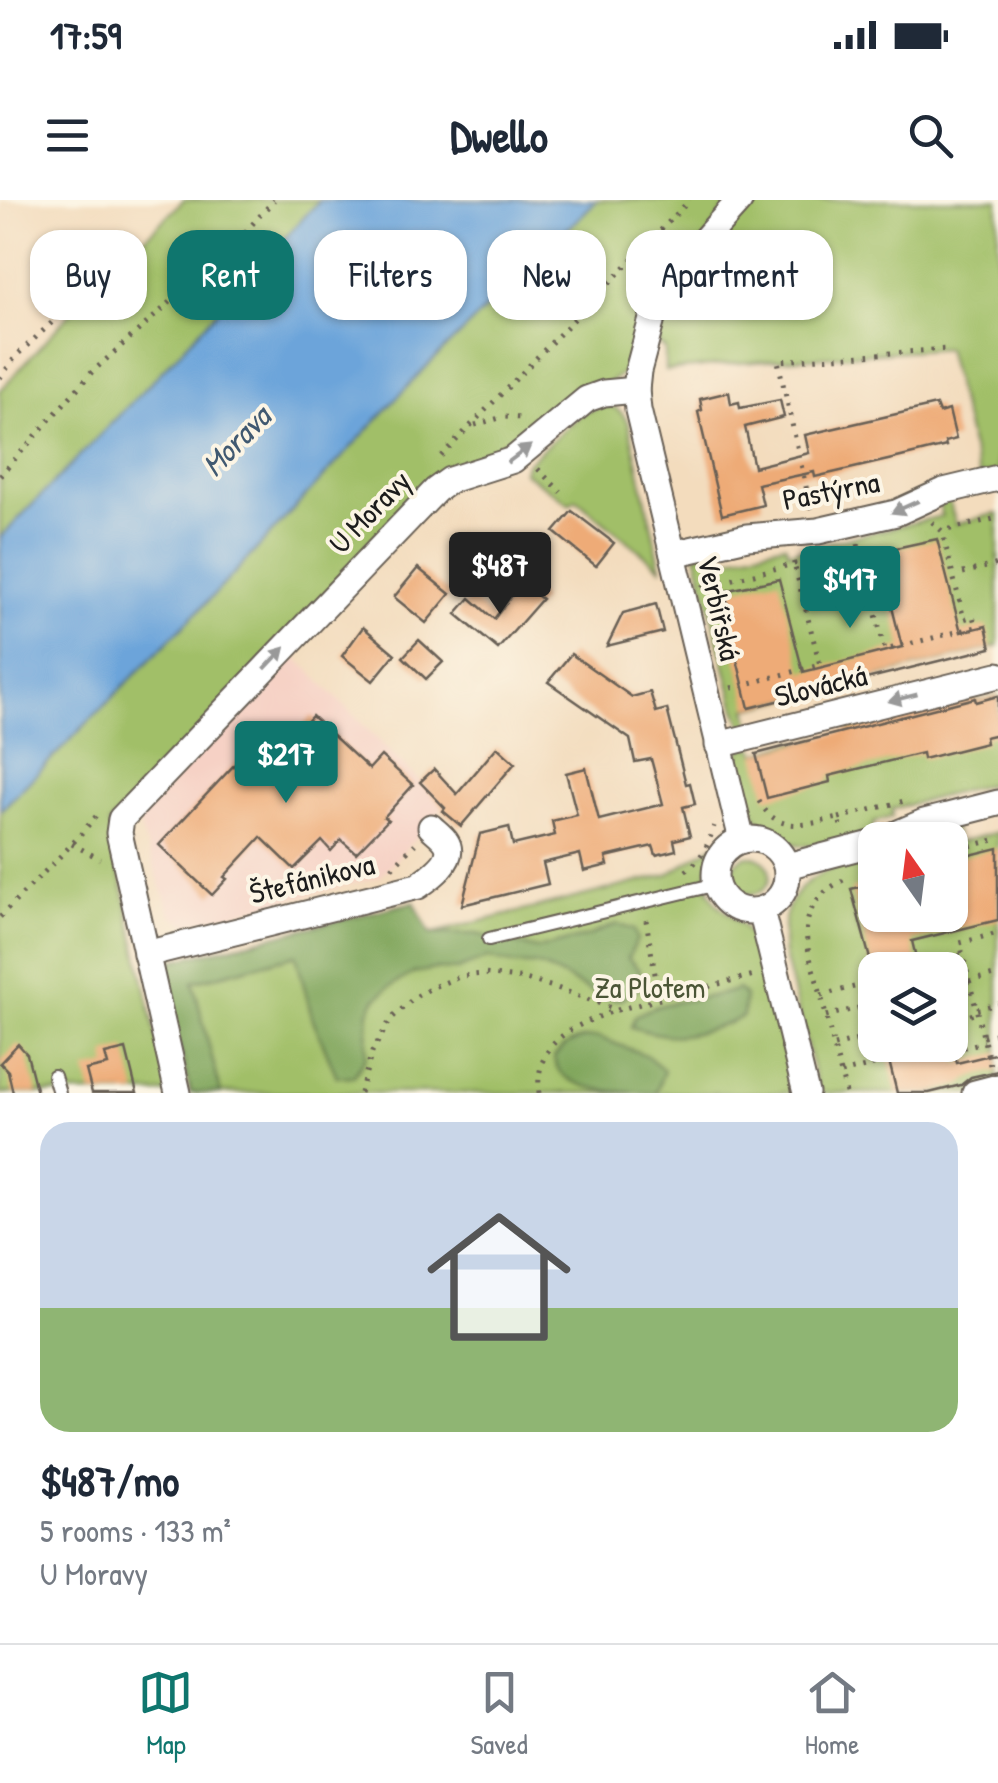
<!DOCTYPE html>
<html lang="en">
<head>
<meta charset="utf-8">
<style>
	:root { --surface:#fff; --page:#f2f2f3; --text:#1f2937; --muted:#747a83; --line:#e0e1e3; --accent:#0f766e }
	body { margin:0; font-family:"Patrick Hand",sans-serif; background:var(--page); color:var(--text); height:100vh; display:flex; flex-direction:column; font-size:38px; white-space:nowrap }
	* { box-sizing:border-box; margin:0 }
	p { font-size:32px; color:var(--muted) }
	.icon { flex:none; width:55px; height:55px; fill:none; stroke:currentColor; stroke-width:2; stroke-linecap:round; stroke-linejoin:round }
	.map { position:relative; height:893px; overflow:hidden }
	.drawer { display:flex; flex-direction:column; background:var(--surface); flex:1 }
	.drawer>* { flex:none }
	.hud { position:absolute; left:30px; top:30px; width:940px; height:90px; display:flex; gap:20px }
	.needle { width:65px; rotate:346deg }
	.fabs { position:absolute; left:858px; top:622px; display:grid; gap:20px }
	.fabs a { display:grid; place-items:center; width:110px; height:110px; border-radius:20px; background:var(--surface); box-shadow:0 2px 8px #0004; font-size:50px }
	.price { position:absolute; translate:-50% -85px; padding:0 22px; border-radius:10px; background:var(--accent); color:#fff; font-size:32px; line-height:65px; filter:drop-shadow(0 2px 5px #0008) }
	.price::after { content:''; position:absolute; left:50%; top:60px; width:30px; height:22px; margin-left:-15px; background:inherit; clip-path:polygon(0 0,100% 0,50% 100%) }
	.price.selected { background:#222; color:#fff }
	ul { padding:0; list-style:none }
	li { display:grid; align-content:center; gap:20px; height:530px; padding:0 40px }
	li span { display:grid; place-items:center; height:310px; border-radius:30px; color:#555 }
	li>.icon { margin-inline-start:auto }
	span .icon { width:180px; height:180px; fill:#fffc; stroke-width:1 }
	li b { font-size:42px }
	.tag { padding:0 35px; border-radius:30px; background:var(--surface); box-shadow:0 2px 8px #0004; font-size:35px; line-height:90px }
	.tag.selected { background:var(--accent); color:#fff }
	.status { display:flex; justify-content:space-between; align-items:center; height:70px; padding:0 50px; background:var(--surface); direction:ltr }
	.status svg { height:28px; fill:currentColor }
	header { display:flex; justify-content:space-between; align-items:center; height:130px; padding:0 40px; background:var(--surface); font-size:45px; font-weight:800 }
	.tab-bar { display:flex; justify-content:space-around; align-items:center; height:140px; border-top:2px solid var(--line); background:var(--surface); font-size:28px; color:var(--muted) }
	.tab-bar a { display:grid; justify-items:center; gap:5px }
	.tab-bar .selected { color:var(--accent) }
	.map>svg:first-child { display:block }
	.built { fill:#f6d1c5 }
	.green { fill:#a1bf67; stroke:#5e6e42; stroke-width:2.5; fill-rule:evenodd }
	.forest { fill:#80a65c; stroke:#4e613c; stroke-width:2.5 }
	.water { fill:#6ca4da; stroke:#44607b; stroke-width:2.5 }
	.building { fill:#eeab77 }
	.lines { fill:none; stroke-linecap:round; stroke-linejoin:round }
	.lane-casing { stroke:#675f54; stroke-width:16 }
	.street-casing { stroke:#675f54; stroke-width:29 }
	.path { stroke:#675f54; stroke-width:5; stroke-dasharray:2.5 8; stroke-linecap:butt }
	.lane { stroke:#fff; stroke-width:12 }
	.street { stroke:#fff; stroke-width:25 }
	.oneway { fill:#999 }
	.labels { text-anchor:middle; stroke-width:8; stroke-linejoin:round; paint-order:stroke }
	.street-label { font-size:30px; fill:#1c1c1c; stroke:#fcf5e5 }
	.park-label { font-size:30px; fill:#4b5536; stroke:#fcf5e5 }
	.water-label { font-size:32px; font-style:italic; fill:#405971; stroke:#fcf5e5 }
</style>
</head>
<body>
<div class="status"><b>17:59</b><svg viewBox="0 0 49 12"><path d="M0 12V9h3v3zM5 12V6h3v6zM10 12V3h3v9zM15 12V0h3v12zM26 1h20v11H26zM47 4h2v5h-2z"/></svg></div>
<header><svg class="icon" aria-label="menu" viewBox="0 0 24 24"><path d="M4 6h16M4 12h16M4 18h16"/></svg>Dwello<svg class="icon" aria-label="search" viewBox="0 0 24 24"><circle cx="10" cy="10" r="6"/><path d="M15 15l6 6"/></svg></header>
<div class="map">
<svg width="998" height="893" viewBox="0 0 998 893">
	<rect width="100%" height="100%" fill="#fcf5e5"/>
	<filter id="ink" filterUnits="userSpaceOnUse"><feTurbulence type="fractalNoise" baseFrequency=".01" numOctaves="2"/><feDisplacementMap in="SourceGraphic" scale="20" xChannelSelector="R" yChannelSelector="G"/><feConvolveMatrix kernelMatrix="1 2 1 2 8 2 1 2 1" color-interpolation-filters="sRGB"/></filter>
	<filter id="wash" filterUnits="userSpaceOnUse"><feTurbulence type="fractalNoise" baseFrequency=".0048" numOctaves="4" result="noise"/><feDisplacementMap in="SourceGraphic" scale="40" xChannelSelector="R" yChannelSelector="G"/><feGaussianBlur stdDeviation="2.25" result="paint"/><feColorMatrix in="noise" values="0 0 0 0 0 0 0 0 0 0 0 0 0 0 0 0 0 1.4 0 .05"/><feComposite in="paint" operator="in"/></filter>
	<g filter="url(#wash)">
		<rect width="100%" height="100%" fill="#f3dcbd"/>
		<!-- built -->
		<polygon class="built" points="291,452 420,582 443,608 380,677 186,725 171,714 136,616"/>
		<!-- green -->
		<g class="green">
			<polygon points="184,0 320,0 164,169 0,338 0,191 93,88"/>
			<polygon points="597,0 730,0 623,173 516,248 447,275 109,624 169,893 0,893 0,611 212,397 422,171"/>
			<polygon points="756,0 998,0 998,272 979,276 946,148 740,163 665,171 665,149 656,142 674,87"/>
			<path d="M605,205C618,207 623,213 629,225L661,368L576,299L570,304L524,272L526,264L582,213Z"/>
			<polygon points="948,299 956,324 998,313 998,446 747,509 751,525 744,530 735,506 696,354 709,351 712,362 785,344 789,352 942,316 939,301"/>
			<path d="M998,496V582L892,609V617L874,622L871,633C859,637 846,642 834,644C768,656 748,615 735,560L743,547L754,548L757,554L796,541L797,543L819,538L820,540L850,533L849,527L881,519L882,524L952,502L953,504L975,498L977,501Z"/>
			<path d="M952,625L957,643L998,632V893H819L784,756C776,686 815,671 875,655V715H950V640H934L940,638L941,628ZM875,770H950V845H875Z"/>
			<polygon points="714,645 707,674 709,690 716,703 743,726 758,750 796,893 190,893 159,764 414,702 430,734 667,675"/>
			<circle cx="751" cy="675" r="19"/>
		</g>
		<!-- forest -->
		<g class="forest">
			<polygon points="414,702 430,734 477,734 537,749 588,736 617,724 634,730 637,740 628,758 640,771 639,788 619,800 603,798 556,773 536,765 515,765 488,758 457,770 435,769 414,773 389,787 375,800 369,812 366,857 354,876 337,877 312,817 296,755 193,782 221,893 191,893 159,764"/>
			<path d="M738,789L745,796L743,816C733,823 724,825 713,828C680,839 664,837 631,827L635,816C670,796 702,803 738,789Z"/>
			<path d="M598,837L646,855L664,870L656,893C627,893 556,893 554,857C567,842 578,838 598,837Z"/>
		</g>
		<!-- water -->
		<polygon class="water" points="320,0 597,0 422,171 212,397 0,611 0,338 164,169"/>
		<g id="blocks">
			<!-- building -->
			<g class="building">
				<polygon points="729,192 731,204 739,202 740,208 780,200 784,217 745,227 754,267 809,253 805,235 936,205 939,213 949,210 956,239 945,242 946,246 901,257 815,277 814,272 758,284 763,305 722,315 698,212 702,210 700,199"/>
				<polygon points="572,311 614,343 596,366 554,332"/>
				<polygon points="937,339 961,432 986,426 991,448 749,508 727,419 731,418 725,391 779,379 803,472 902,447 885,379 889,378 882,351"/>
				<polygon points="418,368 450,394 426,423 394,397"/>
				<polygon points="524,386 542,399 498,449 456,414 470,398 494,419 516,390 519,392"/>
				<polygon points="656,404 663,432 607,446 623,413"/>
				<polygon points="363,427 395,454 373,481 342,456"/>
				<polygon points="419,440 443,462 426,479 403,457"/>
				<polygon points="571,454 632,497 650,492 656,512 667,509 686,584 690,583 695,604 683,607 690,636 674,640 676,650 656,655 653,646 606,657 608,665 584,671 580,654 543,663 548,684 462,705 480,634 509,627 513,645 555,635 552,621 577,615 566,573 586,568 599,620 663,604 651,559 635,562 630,539 548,482"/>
				<polygon points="998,496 998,534 985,537 986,543 923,559 922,553 829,576 830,582 767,598 756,554 975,498 976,502"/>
				<polygon points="312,516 369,569 381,556 413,585 384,617 388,620 356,653 341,640 331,651 322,641 294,669 261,637 224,677 227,679 212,695 159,645 252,546 270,562"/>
				<polygon points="497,547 515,563 461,626 443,611 445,608 420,582 434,569 457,594"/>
				<polygon points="998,648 998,720 912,741 919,770 873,770 851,689 875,683 875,715 950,715 950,660"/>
				<polygon points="18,844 27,854 37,893 13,893 8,871 0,863"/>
				<polygon points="885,845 952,845 957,863 998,853 998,871 971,877 961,885 929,893 897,893"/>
				<polygon points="126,849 137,893 92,893 86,870 108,865 105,854"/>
			</g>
		</g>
	</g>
	<g filter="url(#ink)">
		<use href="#blocks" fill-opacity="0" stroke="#675f54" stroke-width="2.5"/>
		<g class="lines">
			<!-- lane casing -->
			<g class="lane-casing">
				<g id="lane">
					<polyline points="489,739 717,684"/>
					<polyline points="54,876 59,893"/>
				</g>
			</g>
			<!-- street casing -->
			<g class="street-casing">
				<g id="street">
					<polyline points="740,0 680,67 656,104 638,171 636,190 638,210 742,640"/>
					<polyline points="673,354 747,337 818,331 896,313 944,291 998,278"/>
					<polyline points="718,545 998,475"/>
					<circle cx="751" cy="675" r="36"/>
					<polyline points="882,640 924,622 998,603"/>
					<polyline points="787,666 875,643"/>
					<polyline points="761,710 806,893"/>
					<path d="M146,754L418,686C429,678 453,662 448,646C446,639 436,632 431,627"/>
					<polyline points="178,893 119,633 121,619 436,290 450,280 513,260 587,199 604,193 636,190"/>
					<polyline points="975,893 998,887"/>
				</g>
			</g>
			<!-- path -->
			<g class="path">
				<polyline points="650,44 651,68"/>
				<polyline points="0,178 16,156 61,114 120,52"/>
				<polyline points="475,225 503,217 523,218"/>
				<polyline points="441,256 690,0"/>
				<polyline points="538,269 561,292"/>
				<polyline points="0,276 92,172 230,49 274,0"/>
				<polyline points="811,309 778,161 947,149"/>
				<polyline points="932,322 942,331 998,318"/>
				<polyline points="858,344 885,450 976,427 973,416 964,419 942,331"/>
				<polyline points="963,373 998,364"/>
				<polyline points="702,387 794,364 792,355"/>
				<polyline points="731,488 820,465 794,364"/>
				<path d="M759,601C778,635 807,624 839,618L842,630"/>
				<polyline points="839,618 908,600"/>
				<polyline points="72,644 100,659"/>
				<polyline points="950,651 998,639"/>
				<polyline points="392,668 415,644"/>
				<path d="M686,671C702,658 708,646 714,626"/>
				<polyline points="0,717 72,644 98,614"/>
				<polyline points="646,720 659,798"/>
				<polyline points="918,766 962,755"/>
				<polyline points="969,781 998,774"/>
				<polyline points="950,790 970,785"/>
				<polyline points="821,795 875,782"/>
				<polyline points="977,809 998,804"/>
				<polyline points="826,816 875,804"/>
				<polyline points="950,821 977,813"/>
				<polyline points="983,837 998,833"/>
				<polyline points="834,846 875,836"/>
				<polyline points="953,850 984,842"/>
				<polyline points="990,865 960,743 998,733"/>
				<polyline points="841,873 889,861"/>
				<polyline points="360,893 372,852 391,819 415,797 433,787 462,776 484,774 525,779 557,788 617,810 754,775"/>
				<path d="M539,893C535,841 571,827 614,811"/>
				<path d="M846,893C837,860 829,828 821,795C815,772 802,743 808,719C814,697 830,686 850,677"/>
			</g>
			<!-- lane -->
			<use href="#lane" class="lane"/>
			<!-- street -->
			<use href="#street" class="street"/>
		</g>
		<!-- one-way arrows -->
		<defs><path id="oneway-solid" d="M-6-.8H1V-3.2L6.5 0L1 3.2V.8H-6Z" transform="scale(2.5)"/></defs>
		<g class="oneway">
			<use href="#oneway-solid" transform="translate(519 254) rotate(-37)"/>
			<use href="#oneway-solid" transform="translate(905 307) rotate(156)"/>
			<use href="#oneway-solid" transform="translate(275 458) rotate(-46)"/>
			<use href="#oneway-solid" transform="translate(903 498) rotate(166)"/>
		</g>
	</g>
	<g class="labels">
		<!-- street labels -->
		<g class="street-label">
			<text transform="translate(831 291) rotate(-11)" y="10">Pastýrna</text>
			<text transform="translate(370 312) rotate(-46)" y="10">U Moravy</text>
			<text transform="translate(719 408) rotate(77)" y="10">Verbířská</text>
			<text transform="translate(821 486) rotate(-14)" y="10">Slovácká</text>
			<text transform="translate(312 679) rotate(-14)" y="10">Štefánikova</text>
		</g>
		<!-- park labels -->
		<g class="park-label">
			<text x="650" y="798">Za Plotem</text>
		</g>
		<!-- water labels -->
		<g class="water-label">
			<text transform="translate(236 241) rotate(-46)" y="11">Morava</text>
		</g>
	</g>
</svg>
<div class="fabs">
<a><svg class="needle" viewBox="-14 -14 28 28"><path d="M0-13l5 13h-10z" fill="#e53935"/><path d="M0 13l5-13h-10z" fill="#747a83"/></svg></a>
<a><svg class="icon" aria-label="layers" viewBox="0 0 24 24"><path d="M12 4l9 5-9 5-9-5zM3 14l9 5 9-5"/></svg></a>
</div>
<b class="price selected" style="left:500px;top:417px">$487</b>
<b class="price" style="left:850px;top:431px">$417</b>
<b class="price" style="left:286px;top:606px">$217</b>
<div class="hud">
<a class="tag">Buy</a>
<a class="tag selected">Rent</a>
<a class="tag">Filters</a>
<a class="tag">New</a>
<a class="tag">Apartment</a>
</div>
</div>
<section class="drawer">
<ul>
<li><span style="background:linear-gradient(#c9d6e8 60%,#8fb573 0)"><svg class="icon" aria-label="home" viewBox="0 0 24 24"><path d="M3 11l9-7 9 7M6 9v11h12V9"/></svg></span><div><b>$487/mo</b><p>5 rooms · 133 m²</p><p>U Moravy</p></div></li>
</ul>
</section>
<nav class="tab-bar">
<a class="selected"><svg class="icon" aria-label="map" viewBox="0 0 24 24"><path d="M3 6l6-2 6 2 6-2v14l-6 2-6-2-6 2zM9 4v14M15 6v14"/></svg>Map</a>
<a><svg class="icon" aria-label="saved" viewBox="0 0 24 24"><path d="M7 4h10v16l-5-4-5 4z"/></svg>Saved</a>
<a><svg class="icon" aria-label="home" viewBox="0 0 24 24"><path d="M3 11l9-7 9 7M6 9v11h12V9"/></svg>Home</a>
</nav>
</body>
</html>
